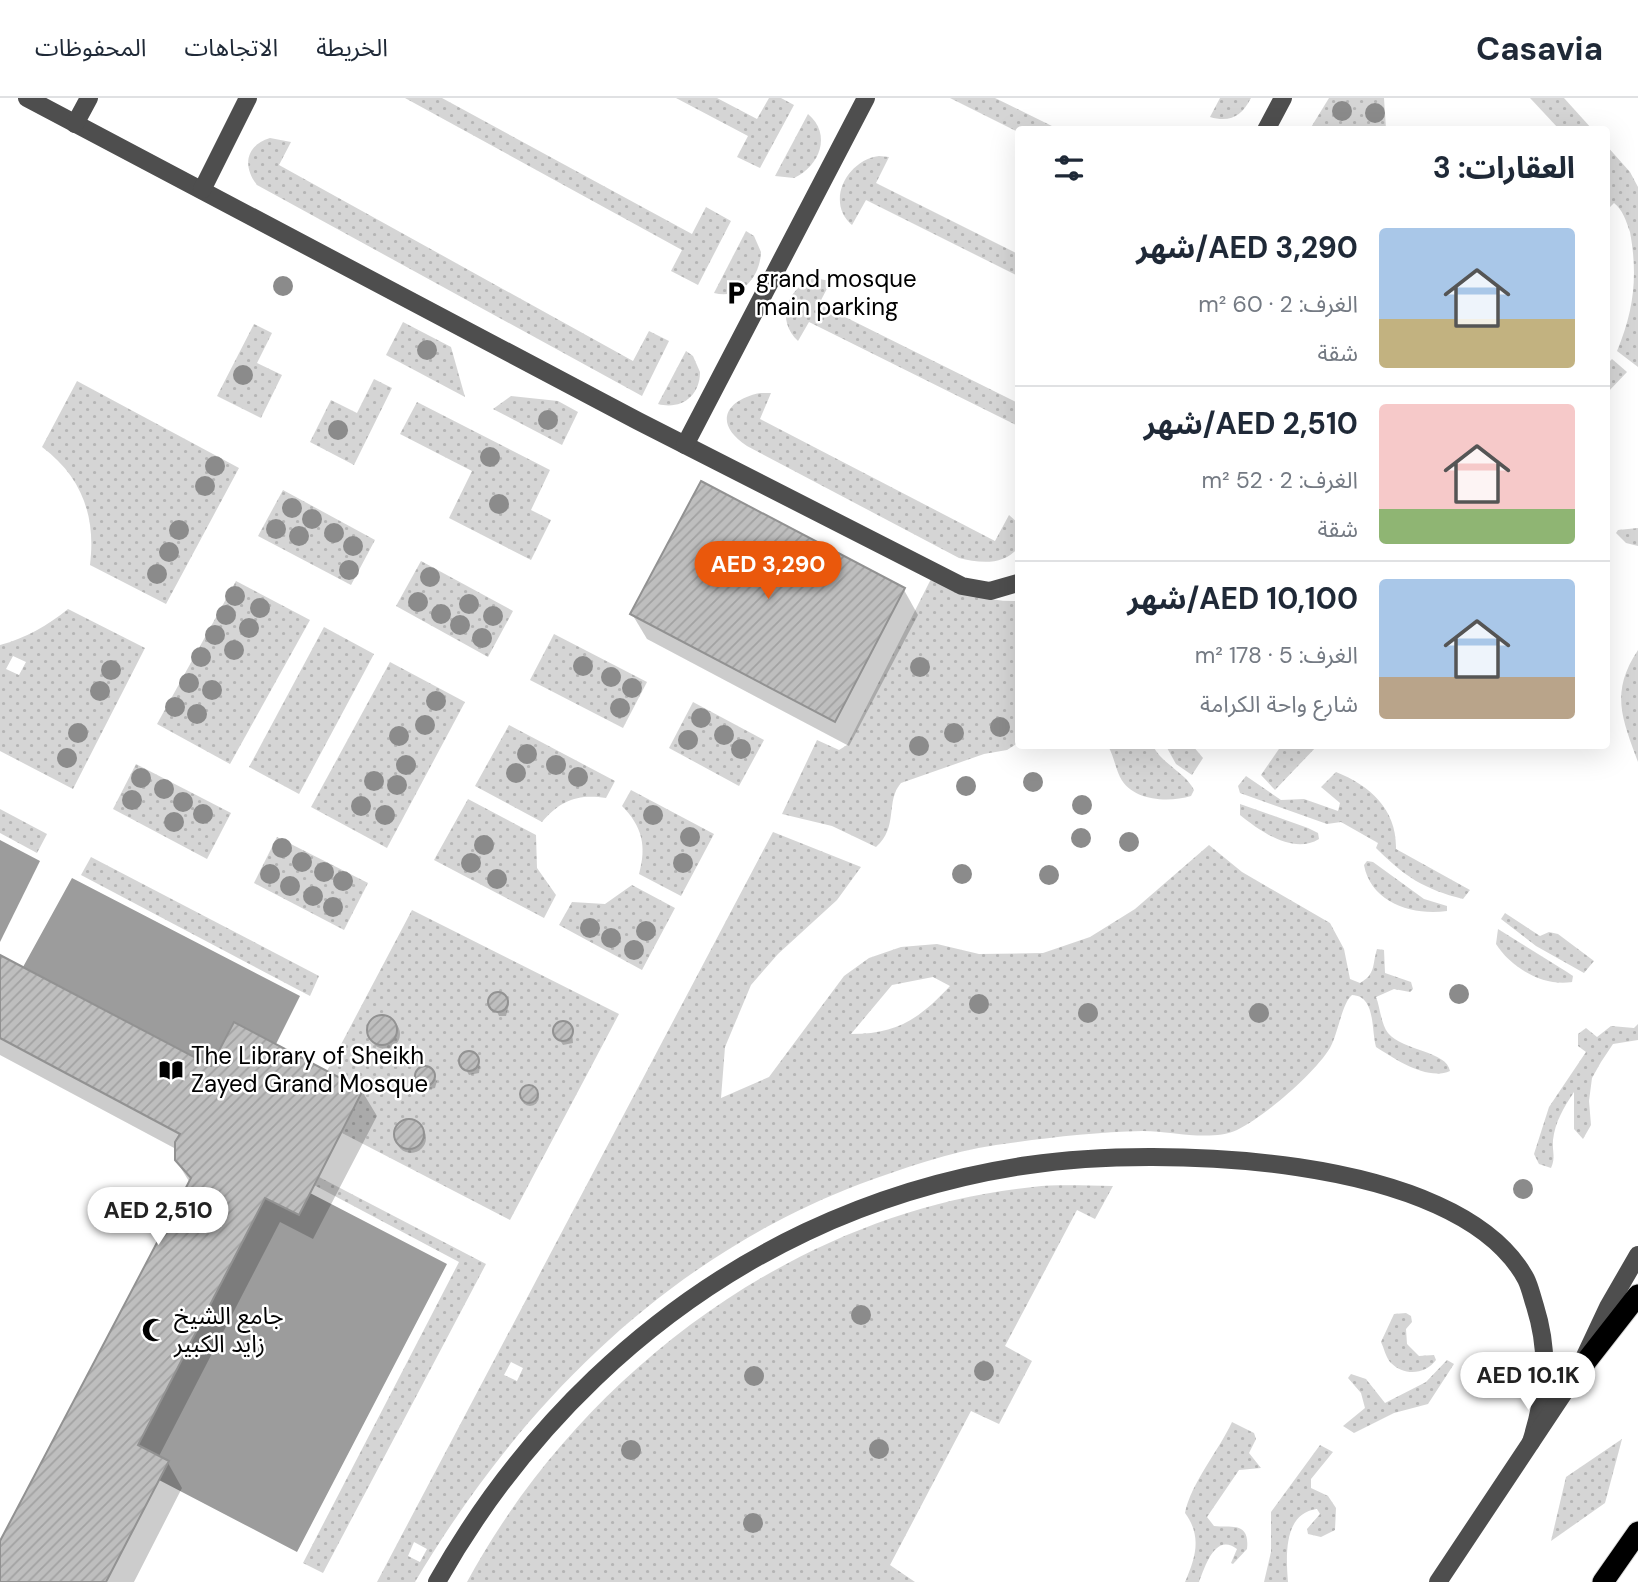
<!DOCTYPE html>
<html lang="ar">
<head>
<meta charset="utf-8">
<style>
	:root { --surface:#fff; --page:#f6f6f7; --text:#1f2937; --muted:#747a83; --line:#e0e1e3; --accent:#ea580c }
	body { margin:0; font-family:"DM Sans","Noto Sans Arabic",sans-serif; background:var(--page); color:var(--text); direction:rtl; height:100vh; display:flex; flex-direction:column; font-size:26px; white-space:nowrap }
	* { box-sizing:border-box; margin:0 }
	p { font-size:23px; color:var(--muted) }
	.icon { flex:none; width:38px; height:38px; fill:none; stroke:currentColor; stroke-width:2; stroke-linecap:round; stroke-linejoin:round }
	.map { position:relative; flex:1; overflow:hidden; direction:ltr }
	.panel { position:absolute; left:1015px; top:28px; width:595px; height:623px; display:flex; flex-direction:column; background:var(--surface); border-radius:7px; box-shadow:0 7px 28px #0002; direction:rtl }
	.panel>* { flex:none }
	.price { position:absolute; translate:-50% -60px; padding:0 16px; border-radius:24px; background:#fff; color:#222; font-size:23px; line-height:46px; filter:drop-shadow(0 2px 4px #0008) }
	.price::after { content:''; position:absolute; left:50%; top:42px; width:21px; height:16px; margin-left:-10px; background:inherit; clip-path:polygon(0 0,100% 0,50% 100%) }
	.price.selected { background:var(--accent); color:#fff }
	ul { padding:0; list-style:none }
	li { display:flex; align-items:center; gap:21px; height:175px; padding:0 35px }
	li+li { border-top:2px solid var(--line) }
	li span { display:grid; place-items:center; flex:none; width:196px; height:140px; border-radius:7px; color:#555 }
	li>.icon { margin-inline-start:auto }
	span .icon { width:84px; height:84px; fill:#fffc; stroke-width:1 }
	li b { font-size:30px }
	h2 { display:flex; justify-content:space-between; align-items:center; height:84px; padding:0 35px; font-size:30px }
	header { display:flex; align-items:center; gap:42px; box-sizing:border-box; height:98px; padding:0 35px; background:var(--surface); border-bottom:2px solid var(--line) }
	header strong { font-size:33px }
	nav { display:flex; gap:38px; margin-inline-start:auto; font-size:24px }
	.map>svg:first-child { display:block }
	.grass { fill:url(#grass-dots); fill-rule:evenodd }
	.water { fill:#9c9c9c }
	.shadow { fill:#0003 }
	.building { fill:url(#building-hatch); stroke:#929292; stroke-width:2 }
	.lines { fill:none; stroke-linecap:round; stroke-linejoin:round }
	.highway-casing { stroke:#dbdbdb; stroke-width:23 }
	.minor { stroke:#4e4e4e; stroke-width:18 }
	.highway { stroke:#000; stroke-width:21 }
	.tree { fill:#8b8b8b }
	.labels { text-anchor:middle; stroke-width:5; stroke-linejoin:round; paint-order:stroke }
	.poi-label { font-size:24px; fill:#000; stroke:#fff; text-anchor:start }
</style>
</head>
<body>
<header>
<strong>Casavia</strong>
<nav><a>الخريطة</a><a>الاتجاهات</a><a>المحفوظات</a></nav>
</header>
<div class="map">
<svg width="1638" height="1484" viewBox="0 0 1638 1484">
	<defs>
		<pattern id="grass-dots" width="8" height="8" patternUnits="userSpaceOnUse" patternTransform="scale(1.75)"><rect width="8" height="8" fill="#d5d5d5"/><path d="M2 2h.1M6 6h.1" fill="none" stroke="#b5b5b5" stroke-width="1.8" stroke-linecap="round"/></pattern>
		<pattern id="building-hatch" width="6" height="6" patternUnits="userSpaceOnUse" patternTransform="scale(1.75)"><rect width="6" height="6" fill="#bebebe"/><path d="M-1 1l2-2M0 6l6-6M5 7l2-2" fill="none" stroke="#a2a2a2"/></pattern>
	</defs>
	<rect width="100%" height="100%" fill="#fff"/>
	<!-- grass -->
	<g class="grass">
		<polygon points="405,0 442,0 692,136 706,109 731,123 698,187 671,173 682,152"/>
		<polygon points="676,0 717,0 757,21 769,0 781,0 794,7 760,70 737,59 748,38"/>
		<polygon points="950,0 995,0 1058,31 1018,32 1018,34"/>
		<path d="M1220,0H1251C1242,18 1230,25 1210,19Z"/>
		<polygon points="1329,0 1384,0 1386,31 1310,31"/>
		<polygon points="1530,0 1564,0 1592,31 1559,31"/>
		<path d="M808,16C832,36 820,68 794,80L775,78Z"/>
		<path d="M270,40L291,44L279,67L633,263L649,233L669,243L642,298L257,87C242,68 246,47 270,40Z"/>
		<path d="M1606,47L1630,74L1638,89V269L1617,253C1634,213 1638,177 1630,134C1626,123 1623,112 1614,105L1607,112Z"/>
		<path d="M879,58L889,59L876,85L1018,156V178L866,102L852,127C825,104 847,62 879,58Z"/>
		<path d="M746,133L754,138L761,154C760,180 740,202 714,195Z"/>
		<path d="M813,180L831,183L819,206L1018,305V328L809,224L798,243C776,222 786,192 813,180Z"/>
		<polygon points="403,224 451,249 465,299 386,257"/>
		<polygon points="254,226 272,235 257,265 282,277 261,320 217,298"/>
		<path d="M686,253L693,258L700,274C700,299 680,312 658,306Z"/>
		<polygon points="1612,261 1627,274 1607,295 1607,266"/>
		<polygon points="374,281 392,290 354,367 310,344 331,302 357,315"/>
		<path d="M77,283L239,370L166,506L90,467C96,418 82,379 42,349Z"/>
		<path d="M760,295H771L760,321L995,443L1009,417L1018,425V450C1003,468 979,465 959,460L747,348C713,326 725,302 760,295Z"/>
		<polygon points="511,298 558,303 578,314 562,347 493,311"/>
		<polygon points="417,304 550,372 531,412 551,422 531,462 449,420 472,373 400,336"/>
		<polygon points="283,392 375,442 351,487 258,438"/>
		<polygon points="1638,430 1638,448 1626,445 1616,435 1618,432"/>
		<polygon points="421,463 513,513 488,559 396,508"/>
		<path d="M931,481C960,494 987,504 1018,503V645L1007,652L984,656L901,685C885,703 899,729 876,749L832,728L782,716L817,642L839,652L847,647Z"/>
		<polygon points="236,483 310,522 230,666 157,626"/>
		<path d="M68,511L145,550L73,691L0,653V547C26,540 47,528 68,511ZM13,558L26,564L19,577L6,571Z"/>
		<polygon points="324,529 374,556 299,696 249,669"/>
		<polygon points="554,536 647,584 623,630 530,582"/>
		<path d="M1638,552V664C1622,620 1610,594 1638,552Z"/>
		<polygon points="390,564 465,604 387,750 311,709"/>
		<polygon points="693,604 764,642 739,688 669,650"/>
		<path d="M509,627L615,683L606,700C578,696 561,702 542,724L475,688Z"/>
		<path d="M1108,648H1153C1162,666 1186,675 1194,692L1191,698C1168,705 1132,703 1120,679C1115,669 1114,658 1108,648Z"/>
		<polygon points="1166,648 1193,648 1203,660 1192,677 1176,666"/>
		<polygon points="1281,648 1317,648 1275,692 1261,677"/>
		<polygon points="136,666 231,715 207,761 113,711"/>
		<path d="M1336,674C1371,688 1397,712 1396,751L1470,792L1463,801C1424,791 1405,779 1376,750L1378,745L1341,724L1327,726L1240,695L1238,688L1246,678L1281,702L1304,701L1338,713L1340,705L1321,689Z"/>
		<path d="M631,692L714,736L681,798L639,776C647,748 642,728 622,708Z"/>
		<polygon points="468,701 536,737 537,770 556,797 544,820 434,762"/>
		<path d="M1240,706L1308,730L1318,735L1319,741C1293,757 1260,733 1240,717Z"/>
		<polygon points="0,711 47,736 37,755 0,735"/>
		<path d="M773,734L861,769L837,802L778,856L751,887L725,949L721,1000L769,979L844,878L869,860L901,849L937,846L979,856L1043,855L1090,839L1135,811L1209,747L1242,774L1330,825L1344,851L1350,881L1360,885C1376,876 1372,867 1377,851L1384,852L1385,875L1411,884L1413,891L1410,894L1394,891L1376,899C1380,909 1381,926 1388,935C1403,953 1447,953 1450,973C1427,983 1395,961 1376,949C1371,931 1376,898 1352,897C1342,905 1338,936 1330,950C1314,976 1264,1019 1237,1032C1210,1044 1172,1033 1143,1033C1094,1034 1045,1040 996,1047C949,1054 904,1070 860,1086C666,1160 520,1307 415,1484H377ZM933,879L950,888C920,920 898,936 851,936L892,887ZM511,1264L523,1270L517,1283L504,1277ZM414,1444L427,1451L420,1464L408,1458Z"/>
		<polygon points="277,739 368,785 344,832 254,785"/>
		<polygon points="91,759 319,878 310,898 81,777"/>
		<path d="M1367,763L1373,764L1424,801L1447,808V813C1413,818 1371,805 1364,767Z"/>
		<polygon points="632,787 675,810 642,872 559,827 572,804 605,806"/>
		<polygon points="412,812 619,916 510,1122 342,1035 363,992 327,973"/>
		<polygon points="1505,815 1540,838 1549,834 1558,836 1594,863 1584,875 1536,848 1501,821"/>
		<path d="M1498,831L1567,874L1573,878L1572,884C1544,889 1511,870 1496,846Z"/>
		<path d="M1638,926V942L1613,946L1601,964L1592,980L1589,1003L1591,1027L1583,1041L1574,1031V994C1564,1009 1555,1024 1553,1042C1552,1054 1556,1059 1551,1070L1539,1066L1534,1056L1549,1009L1586,954L1578,948V936L1586,930L1597,939L1611,928L1634,930Z"/>
		<polygon points="319,1079 486,1166 323,1475 303,1465 459,1164 314,1087"/>
		<path d="M1113,1088L1095,1121L1077,1112L1005,1248L1032,1263L999,1326L971,1313L890,1467L915,1484H467C579,1277 795,1113 1033,1089C1059,1086 1087,1088 1113,1088Z"/>
		<path d="M1406,1215L1411,1218L1412,1224L1406,1231L1407,1246L1419,1258L1434,1257L1436,1262C1425,1277 1404,1278 1391,1265C1386,1260 1384,1250 1381,1244L1394,1216Z"/>
		<polygon points="1514,1255 1509,1282 1482,1279 1496,1261"/>
		<polygon points="1447,1262 1454,1266 1428,1306 1394,1315 1354,1335 1343,1328 1365,1310 1361,1295 1348,1280 1351,1276 1366,1281 1385,1305 1426,1284"/>
		<path d="M1232,1324L1254,1335L1256,1341L1249,1355L1261,1370L1239,1372L1207,1419L1214,1428C1231,1430 1250,1423 1247,1451L1233,1466L1231,1465L1237,1451C1215,1434 1205,1469 1199,1484H1185C1196,1459 1202,1438 1185,1415C1191,1385 1218,1354 1232,1324Z"/>
		<polygon points="1622,1341 1605,1405 1551,1443 1566,1379"/>
		<path d="M1320,1347L1333,1354L1311,1381V1390L1328,1398L1336,1410L1335,1432L1321,1439L1308,1436L1307,1431L1320,1416L1317,1411C1283,1415 1286,1459 1288,1484H1264L1271,1454V1414Z"/>
	</g>
	<!-- water -->
	<g class="water">
		<polygon points="0,742 40,763 0,844"/>
		<polygon points="72,780 300,898 276,946 234,924 211,968 23,869"/>
		<polygon points="310,1095 447,1166 297,1454 159,1382 138,1347 265,1100 299,1117"/>
	</g>
	<!-- shadow -->
	<g class="shadow">
		<polygon points="904,492 918,517 849,648 647,541 632,516"/>
		<polygon points="0,859 212,970 362,993 377,1018 313,1141 280,1124 158,1360 168,1365 182,1390 134,1484 0,1484 0,1446 190,1085 176,1062 176,1051 0,957"/>
		<polygon points="501,897 509,906 506,918 499,918 491,901"/>
		<circle cx="385" cy="936" r="15"/>
		<polygon points="563,926 572,934 573,945 563,947 556,936 557,929"/>
		<polygon points="469,955 480,968 479,975 469,977 461,963"/>
		<polygon points="426,970 437,983 435,990 426,992 418,978 418,974"/>
		<circle cx="530" cy="999" r="9"/>
		<circle cx="411" cy="1040" r="15"/>
	</g>
	<!-- building -->
	<g class="building">
		<polygon points="701,383 905,490 835,624 630,516"/>
		<polygon points="0,857 211,968 234,924 363,992 299,1117 265,1100 138,1347 169,1363 106,1484 0,1484 0,1443 191,1080 175,1062 175,1044 180,1036 0,940"/>
		<circle cx="498" cy="904" r="10"/>
		<circle cx="382" cy="932" r="15"/>
		<circle cx="563" cy="933" r="10"/>
		<circle cx="469" cy="963" r="10"/>
		<circle cx="425" cy="978" r="10"/>
		<circle cx="529" cy="996" r="9"/>
		<circle cx="409" cy="1036" r="15"/>
	</g>
	<g class="lines">
		<!-- highway casing -->
		<g class="highway-casing">
			<g id="highway">
				<polyline points="1577,1275 1638,1197"/>
				<polyline points="1603,1484 1638,1434"/>
			</g>
		</g>
		<!-- minor -->
		<g class="minor">
			<polyline points="27,0 638,323 962,488 990,493 1018,485"/>
			<polyline points="75,26 89,0"/>
			<polyline points="1266,32 1283,0"/>
			<polyline points="202,92 248,0"/>
			<polyline points="685,347 866,0"/>
			<path d="M437,1484C522,1333 650,1208 806,1134C876,1101 953,1078 1029,1067C1153,1048 1458,1054 1526,1181C1530,1189 1532,1199 1535,1208C1550,1256 1546,1296 1531,1344"/>
			<polyline points="1438,1484 1577,1275 1608,1209 1638,1157"/>
		</g>
		<!-- highway -->
		<use href="#highway" class="highway"/>
	</g>
	<!-- trees -->
	<g class="tree">
		<circle cx="1342" cy="13" r="10"/>
		<circle cx="1375" cy="15" r="10"/>
		<circle cx="283" cy="188" r="10"/>
		<circle cx="427" cy="252" r="10"/>
		<circle cx="243" cy="277" r="10"/>
		<circle cx="548" cy="322" r="10"/>
		<circle cx="338" cy="332" r="10"/>
		<circle cx="490" cy="359" r="10"/>
		<circle cx="215" cy="368" r="10"/>
		<circle cx="205" cy="388" r="10"/>
		<circle cx="499" cy="406" r="10"/>
		<circle cx="292" cy="410" r="10"/>
		<circle cx="312" cy="421" r="10"/>
		<circle cx="276" cy="431" r="10"/>
		<circle cx="179" cy="432" r="10"/>
		<circle cx="334" cy="435" r="10"/>
		<circle cx="299" cy="438" r="10"/>
		<circle cx="353" cy="448" r="10"/>
		<circle cx="169" cy="454" r="10"/>
		<circle cx="349" cy="472" r="10"/>
		<circle cx="157" cy="476" r="10"/>
		<circle cx="430" cy="479" r="10"/>
		<circle cx="235" cy="498" r="10"/>
		<circle cx="418" cy="504" r="10"/>
		<circle cx="469" cy="506" r="10"/>
		<circle cx="260" cy="510" r="10"/>
		<circle cx="441" cy="516" r="10"/>
		<circle cx="226" cy="517" r="10"/>
		<circle cx="493" cy="518" r="10"/>
		<circle cx="460" cy="527" r="10"/>
		<circle cx="249" cy="530" r="10"/>
		<circle cx="215" cy="537" r="10"/>
		<circle cx="482" cy="540" r="10"/>
		<circle cx="234" cy="552" r="10"/>
		<circle cx="201" cy="559" r="10"/>
		<circle cx="583" cy="568" r="10"/>
		<circle cx="920" cy="569" r="10"/>
		<circle cx="111" cy="572" r="10"/>
		<circle cx="611" cy="579" r="10"/>
		<circle cx="189" cy="585" r="10"/>
		<circle cx="632" cy="590" r="10"/>
		<circle cx="212" cy="592" r="10"/>
		<circle cx="100" cy="593" r="10"/>
		<circle cx="436" cy="603" r="10"/>
		<circle cx="175" cy="609" r="10"/>
		<circle cx="620" cy="610" r="10"/>
		<circle cx="197" cy="616" r="10"/>
		<circle cx="701" cy="620" r="10"/>
		<circle cx="425" cy="627" r="10"/>
		<circle cx="1000" cy="629" r="10"/>
		<circle cx="78" cy="635" r="10"/>
		<circle cx="954" cy="635" r="10"/>
		<circle cx="724" cy="637" r="10"/>
		<circle cx="399" cy="638" r="10"/>
		<circle cx="688" cy="642" r="10"/>
		<circle cx="919" cy="648" r="10"/>
		<circle cx="741" cy="651" r="10"/>
		<circle cx="527" cy="656" r="10"/>
		<circle cx="67" cy="660" r="10"/>
		<circle cx="406" cy="667" r="10"/>
		<circle cx="556" cy="667" r="10"/>
		<circle cx="516" cy="675" r="10"/>
		<circle cx="578" cy="679" r="10"/>
		<circle cx="141" cy="680" r="10"/>
		<circle cx="374" cy="683" r="10"/>
		<circle cx="1033" cy="684" r="10"/>
		<circle cx="397" cy="687" r="10"/>
		<circle cx="966" cy="688" r="10"/>
		<circle cx="164" cy="691" r="10"/>
		<circle cx="132" cy="702" r="10"/>
		<circle cx="183" cy="704" r="10"/>
		<circle cx="1082" cy="707" r="10"/>
		<circle cx="361" cy="708" r="10"/>
		<circle cx="203" cy="716" r="10"/>
		<circle cx="385" cy="717" r="10"/>
		<circle cx="653" cy="717" r="10"/>
		<circle cx="174" cy="724" r="10"/>
		<circle cx="690" cy="739" r="10"/>
		<circle cx="1081" cy="740" r="10"/>
		<circle cx="1129" cy="744" r="10"/>
		<circle cx="484" cy="747" r="10"/>
		<circle cx="282" cy="750" r="10"/>
		<circle cx="302" cy="764" r="10"/>
		<circle cx="471" cy="765" r="10"/>
		<circle cx="683" cy="765" r="10"/>
		<circle cx="324" cy="774" r="10"/>
		<circle cx="270" cy="776" r="10"/>
		<circle cx="962" cy="776" r="10"/>
		<circle cx="1049" cy="777" r="10"/>
		<circle cx="497" cy="781" r="10"/>
		<circle cx="343" cy="783" r="10"/>
		<circle cx="290" cy="788" r="10"/>
		<circle cx="313" cy="798" r="10"/>
		<circle cx="333" cy="809" r="10"/>
		<circle cx="590" cy="830" r="10"/>
		<circle cx="646" cy="833" r="10"/>
		<circle cx="611" cy="840" r="10"/>
		<circle cx="634" cy="852" r="10"/>
		<circle cx="1459" cy="896" r="10"/>
		<circle cx="979" cy="906" r="10"/>
		<circle cx="1088" cy="915" r="10"/>
		<circle cx="1259" cy="915" r="10"/>
		<circle cx="1523" cy="1091" r="10"/>
		<circle cx="861" cy="1217" r="10"/>
		<circle cx="984" cy="1273" r="10"/>
		<circle cx="754" cy="1278" r="10"/>
		<circle cx="879" cy="1351" r="10"/>
		<circle cx="631" cy="1352" r="10"/>
		<circle cx="753" cy="1425" r="10"/>
	</g>
	<!-- icons -->
	<defs>
		<g id="parking-bare" transform="scale(1.89)"><path d="M-3.5-5.5H1a3.5 3.5 0 0 1 0 7H-1V5.5H-3.5ZM-1-3.4V-.6H.8a1.4 1.4 0 0 0 0-2.8Z" fill="#000" stroke="#fff" stroke-width="2.5" paint-order="stroke"/></g>
		<g id="library-bare" transform="scale(1.89)"><path d="M-6-4Q-3-5.5-.7-3.5V5Q-3 3-6 4ZM6-4Q3-5.5 .7-3.5V5Q3 3 6 4Z" fill="#000" stroke="#fff" stroke-width="2.5" paint-order="stroke"/></g>
		<g id="mosque-bare" transform="scale(1.89)"><path d="M3.5-4.9A6 6 0 1 0 3.5 4.9A5 5 0 1 1 3.5-4.9Z" fill="#000" stroke="#fff" stroke-width="2.5" paint-order="stroke"/></g>
	</defs>
	<g fill-rule="evenodd">
		<use href="#parking-bare" x="736" y="195"/>
		<use href="#library-bare" x="171" y="972"/>
		<use href="#mosque-bare" x="154" y="1232"/>
	</g>
	<g class="labels">
		<!-- poi labels -->
		<g class="poi-label">
			<text x="756" y="189">grand mosque<tspan x="756" dy="28">main parking</tspan></text>
			<text x="191" y="966">The Library of Sheikh<tspan x="191" dy="28">Zayed Grand Mosque</tspan></text>
			<text x="174" y="1226">جامع الشيخ<tspan x="174" dy="28">زايد الكبير</tspan></text>
		</g>
	</g>
</svg>
<b class="price selected" style="left:768px;top:503px">AED 3,290</b>
<b class="price" style="left:158px;top:1149px">AED 2,510</b>
<b class="price" style="left:1528px;top:1314px">AED 10.1K</b>
<section class="panel">
<h2>العقارات: 3<svg class="icon" aria-label="filters" viewBox="0 0 24 24"><path d="M4 7h16M4 17h16"/><circle cx="9" cy="7" r="2"/><circle cx="15" cy="17" r="2"/></svg></h2>
<ul>
<li><span style="background:linear-gradient(#a9c7e8 65%,#c2b280 0)"><svg class="icon" aria-label="home" viewBox="0 0 24 24"><path d="M3 11l9-7 9 7M6 9v11h12V9"/></svg></span><div><b>AED 3,290/شهر</b><p>الغرف: 2 · 60 m²</p><p>شقة</p></div></li>
<li><span style="background:linear-gradient(#f6c9c9 75%,#8fb573 0)"><svg class="icon" aria-label="home" viewBox="0 0 24 24"><path d="M3 11l9-7 9 7M6 9v11h12V9"/></svg></span><div><b>AED 2,510/شهر</b><p>الغرف: 2 · 52 m²</p><p>شقة</p></div></li>
<li><span style="background:linear-gradient(#a9c7e8 70%,#b9a48a 0)"><svg class="icon" aria-label="home" viewBox="0 0 24 24"><path d="M3 11l9-7 9 7M6 9v11h12V9"/></svg></span><div><b>AED 10,100/شهر</b><p>الغرف: 5 · 178 m²</p><p>شارع واحة الكرامة</p></div></li>
</ul>
</section>
</div>
</body>
</html>
